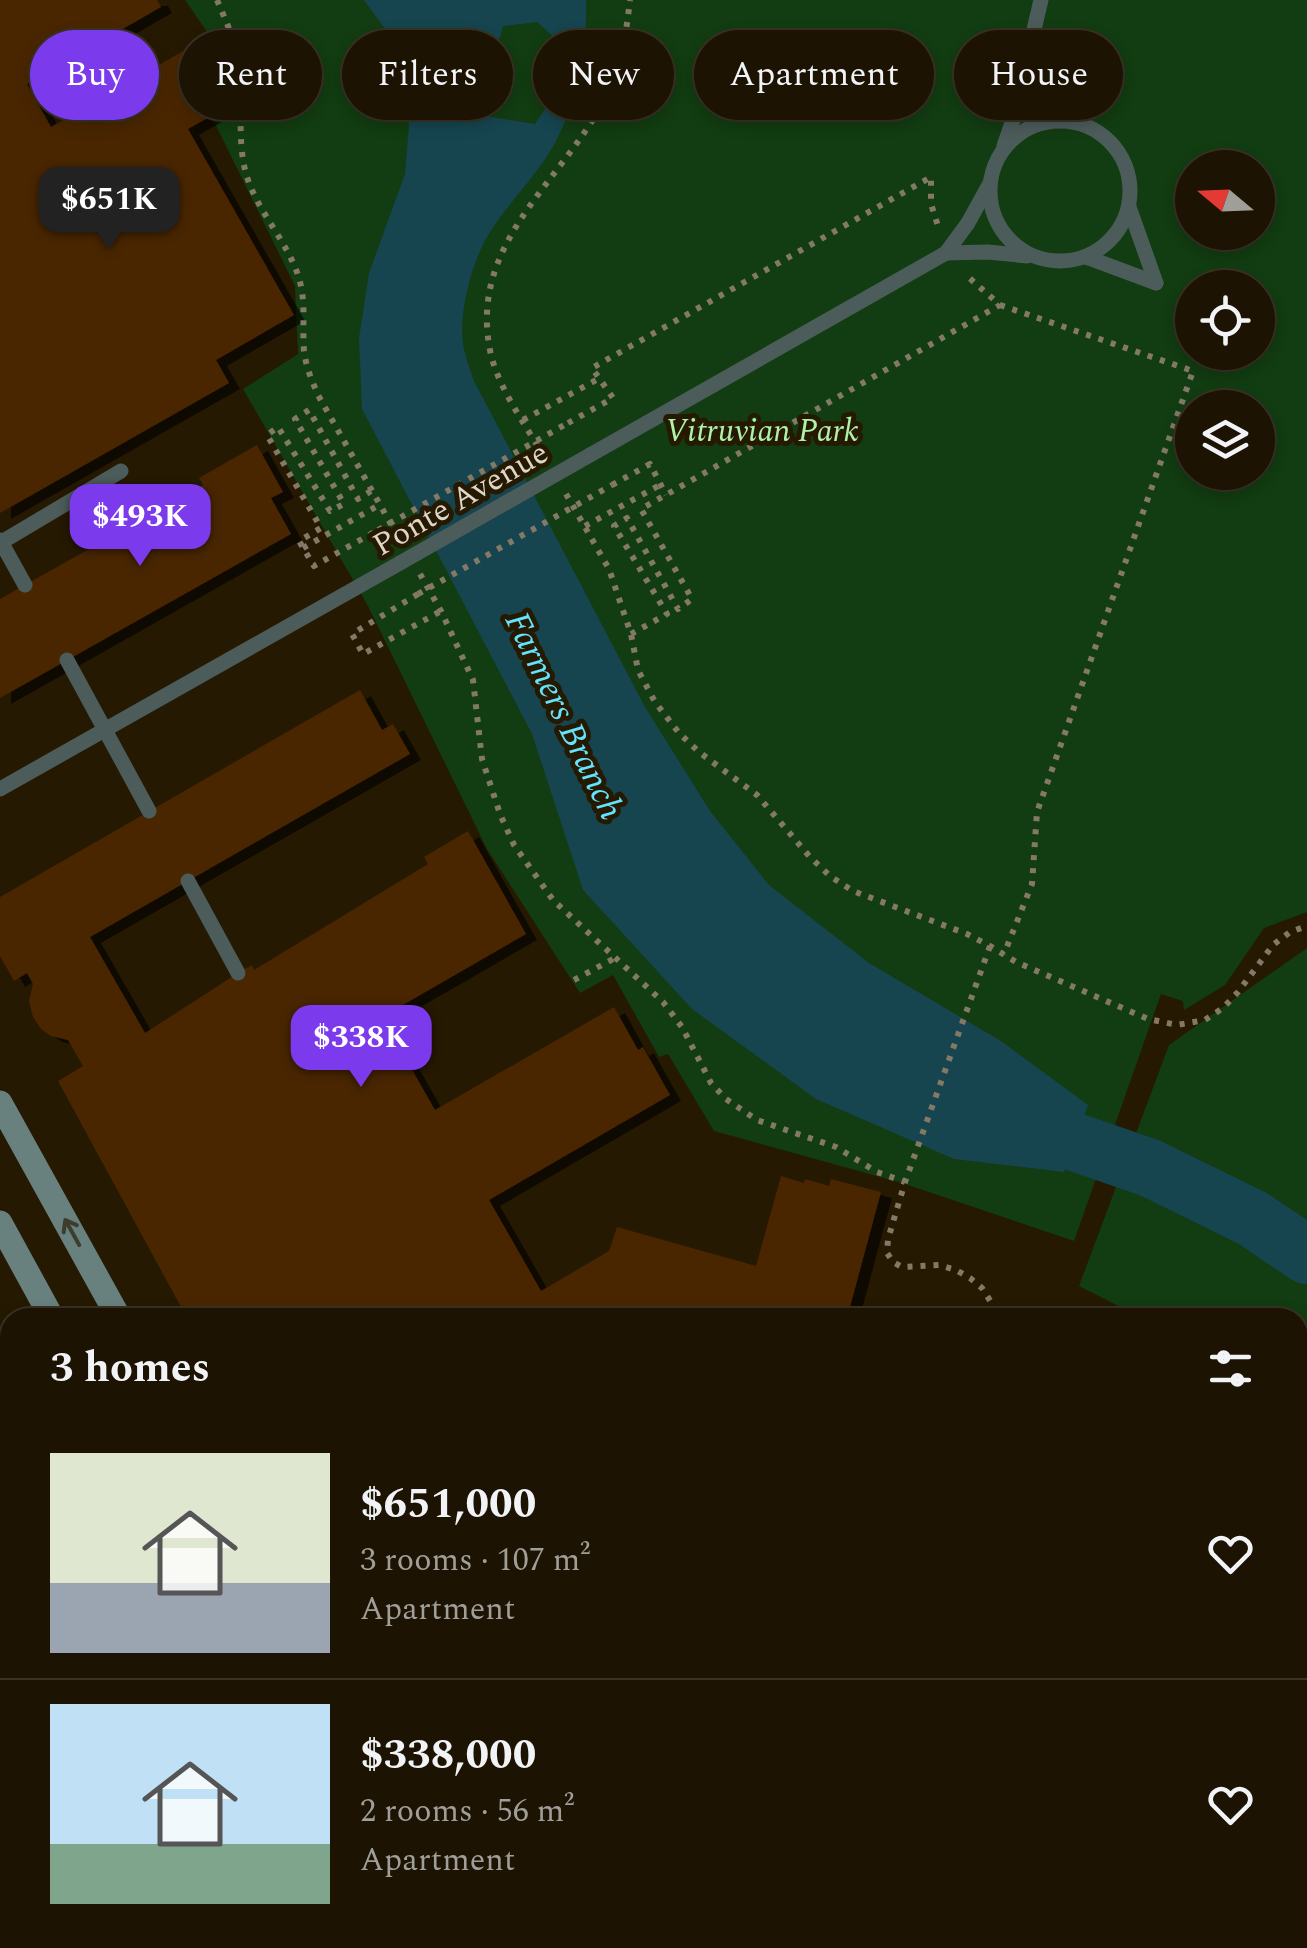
<!DOCTYPE html>
<html lang="en">
<head>
<meta charset="utf-8">
<style>
	:root { --surface:#1c1302; --page:#292011; --text:#f1f3f6; --muted:#a09e99; --line:#3a3224; --accent:#7c3aed }
	body { margin:0; font-family:Spectral,serif; background:var(--page); color:var(--text); height:100vh; display:flex; flex-direction:column; font-size:38px; white-space:nowrap }
	* { box-sizing:border-box; margin:0 }
	p { font-size:32px; color:var(--muted) }
	.icon { flex:none; width:55px; height:55px; fill:none; stroke:currentColor; stroke-width:2; stroke-linecap:round; stroke-linejoin:round }
	.map { position:relative; flex:1; overflow:hidden }
	.details { position:absolute; left:0px; top:1308px; width:1308px; height:642px; display:flex; flex-direction:column; background:var(--surface); border-radius:30px 30px 0 0; box-shadow:0 5px 15px #0003,0 0 0 2px var(--line) }
	.details>* { flex:none }
	.hud { position:absolute; left:30px; top:30px; width:1248px; height:90px; display:flex; gap:20px }
	.needle { width:65px; rotate:289deg }
	.tools { position:absolute; left:1175px; top:150px; display:grid; gap:20px }
	.tools a { display:grid; place-items:center; width:100px; height:100px; border-radius:50%; background:var(--surface); box-shadow:0 5px 15px #0003,0 0 0 2px var(--line); font-size:50px }
	.price { position:absolute; translate:-50% -85px; padding:0 22px; border-radius:20px; background:var(--accent); color:#fff; font-size:32px; line-height:65px; filter:drop-shadow(0 2px 5px #0008) }
	.price::after { content:''; position:absolute; left:50%; top:60px; width:30px; height:22px; margin-left:-15px; background:inherit; clip-path:polygon(0 0,100% 0,50% 100%) }
	.price.active { background:#222; color:#fff }
	ul { padding:0; list-style:none }
	li { display:flex; align-items:center; gap:30px; height:250px; padding:0 50px }
	li+li { border-top:2px solid var(--line) }
	li span { display:grid; place-items:center; flex:none; width:280px; height:200px; border-radius:0px; color:#555 }
	li>.icon { margin-inline-start:auto }
	span .icon { width:120px; height:120px; fill:#fffc; stroke-width:1 }
	li b { font-size:42px }
	h2 { display:flex; justify-content:space-between; align-items:center; height:120px; padding:0 50px; font-size:42px }
	.pill { padding:0 35px; border-radius:45px; background:var(--surface); box-shadow:0 5px 15px #0003,0 0 0 2px var(--line); font-size:35px; line-height:90px }
	.pill.active { background:var(--accent); color:#fff }
	.map>svg:first-child { display:block }
	.green { fill:#123c11; fill-rule:evenodd }
	.water { fill:#16454f; fill-rule:evenodd }
	.lines { fill:none; stroke-linecap:round; stroke-linejoin:round }
	.river { stroke:#16454f; stroke-width:58 }
	.building { fill:#492504; filter:url(#shadow) }
	.path { stroke:#837966; stroke-width:6; stroke-dasharray:5 8; stroke-linecap:butt }
	.lane { stroke:#4c5c5b; stroke-width:15 }
	.street { stroke:#4c5c5b; stroke-width:25 }
	.secondary { stroke:#68817f; stroke-width:25 }
	.path-bridge { stroke:#837966; stroke-width:6; stroke-dasharray:5 8; stroke-linecap:butt }
	.lane-bridge { stroke:#4c5c5b; stroke-width:15 }
	.oneway { stroke:#3d3d2e }
	.labels { text-anchor:middle; stroke-width:10; stroke-linejoin:round; paint-order:stroke }
	.park-label { font-size:32px; font-style:italic; fill:#aef1a9; stroke:#261902 }
	.street-label { font-size:32px; fill:#ded6c8; stroke:#261902 }
	.water-label { font-size:35px; font-style:italic; fill:#64e3ff; stroke:#261902 }
</style>
</head>
<body>
<div class="map">
<svg width="1307" height="1948" viewBox="0 0 1307 1948">
	<defs>
		<filter id="shadow"><feDropShadow dx="11" dy="6" stdDeviation="0" flood-color="#0009"/></filter>
	</defs>
	<rect width="100%" height="100%" fill="#261902"/>
	<!-- green -->
	<g class="green">
		<path d="M185,0H1307V912L1264,928L1225,985L1184,1010L1183,1001L1161,994L1074,1241L902,1183L714,1131L668,1054L659,1057L613,975L580,993L487,849L368,606L243,389L298,354L295,286L198,89L228,62ZM1192,168H1258V232H1192ZM1192,288H1258V352H1192ZM1192,408H1258V472H1192Z"/>
		<polygon points="1307,948 1307,1438 1298,1429 1298,1318 1140,1317 1079,1286 1169,1045"/>
	</g>
	<!-- water -->
	<path class="water" d="M364,0H586C588,47 577,101 555,143C536,177 507,204 487,237C471,265 457,318 464,349C466,359 470,369 473,379L645,707L710,811L769,885L869,963L1001,1041L1088,1105L1064,1172L954,1159L816,1099L692,1009L583,890L532,734L362,409L359,338L369,273L405,174L409,125L404,74L388,33ZM537,22L564,46L555,94L535,124L479,115L503,26Z"/>
	<g class="lines">
		<!-- river -->
		<polyline class="river" points="1006,1108 1075,1142 1150,1168 1252,1218 1307,1255"/>
	</g>
	<!-- building -->
	<g class="building">
		<polygon points="0,0 157,0 161,7 27,84 51,127 185,50 210,93 201,98 211,116 188,129 294,315 216,360 229,383 0,513"/>
		<polygon points="257,445 283,492 271,498 291,534 0,698 0,599 203,485 199,478"/>
		<polygon points="360,690 382,730 393,724 410,754 90,937 145,1033 238,973 252,965 254,970 428,864 424,857 468,831 526,934 382,1017 435,1110 614,1007 638,1050 643,1047 670,1095 489,1200 541,1291 609,1251 617,1227 756,1266 781,1176 804,1183 805,1179 829,1186 831,1179 881,1192 847,1318 187,1318 58,1081 83,1066 68,1040 51,1036 41,1029 33,1017 29,1001 33,984 27,973 14,981 0,956 0,897"/>
		<polygon points="0,1338 10,1356 10,1923 6,1922 1,1938"/>
		<polygon points="1298,1465 1307,1473 1307,1492 1298,1504"/>
		<polygon points="171,1940 271,1940 269,1948 169,1948"/>
		<polygon points="893,1940 952,1940 949,1948 890,1948"/>
		<polygon points="1166,1940 1255,1940 1261,1942 1259,1948 1172,1948 1164,1945"/>
	</g>
	<g class="lines">
		<!-- path -->
		<g class="path">
			<path d="M217,0C225,19 234,38 238,58C244,93 237,130 244,165C252,208 289,240 300,282C306,305 302,328 304,351C306,367 312,381 318,395L401,542"/>
			<polyline points="1000,305 1193,371 1037,812 1032,884 1004,954"/>
			<polyline points="523,420 598,379"/>
			<polyline points="568,423 613,398 592,368 931,177 931,204 938,226"/>
			<path d="M544,457C526,425 500,391 491,355C466,244 561,184 606,97C622,66 626,33 630,0"/>
			<polyline points="612,485 650,464 666,495"/>
			<polyline points="371,491 358,499 309,410 295,419 344,504 330,511 278,427 267,435 321,528 299,541 314,566 378,530"/>
			<polyline points="566,494 609,569 631,634 638,670 655,702 679,733 699,752 757,795 810,857 830,876 853,891 967,934 990,946 1016,962 1148,1019 1177,1025 1205,1020 1223,1008 1238,992 1273,945 1290,932 1307,926"/>
			<polyline points="585,526 660,485"/>
			<polyline points="303,548 379,505"/>
			<polyline points="420,574 441,611 473,680 482,759 500,814 514,845 553,900 663,1002 682,1027 711,1083 726,1099 757,1120 836,1147 877,1172 905,1182"/>
			<polyline points="418,594 352,634 363,654 441,611"/>
			<polyline points="631,634 667,614 614,526 627,518 678,609 692,599 641,509 1000,305 966,275"/>
			<polyline points="990,946 905,1182 888,1239 887,1253 893,1262 902,1267 939,1265 956,1270 970,1278 982,1288 1001,1318"/>
			<polyline points="574,980 615,958"/>
		</g>
		<!-- lane -->
		<g class="lane">
			<path d="M1034,46C1043,81 1054,99 1083,121"/>
			<circle cx="1060" cy="191" r="70"/>
			<polyline points="1004,146 1022,94 1032,38 1041,0"/>
			<polyline points="1129,207 1156,283"/>
			<polyline points="946,253 988,252 1027,256"/>
			<polyline points="1086,257 1156,283"/>
			<polyline points="590,455 946,253 968,223 990,183"/>
			<polyline points="0,540 25,585"/>
			<polyline points="0,543 121,471"/>
			<polyline points="67,660 149,811"/>
			<polyline points="0,789 400,563"/>
			<polyline points="188,881 238,973"/>
			<polyline points="522,1940 524,1948"/>
			<polyline points="829,1948 832,1940"/>
		</g>
		<!-- street -->
		<g class="street">
			<polyline points="1298,1699 1307,1708"/>
			<polyline points="1077,1948 1079,1940"/>
		</g>
		<!-- secondary -->
		<g class="secondary">
			<polyline points="0,1103 119,1318"/>
			<polyline points="0,1223 52,1318"/>
			<polyline points="396,1940 399,1948"/>
			<polyline points="461,1940 465,1948"/>
		</g>
		<!-- path-bridge -->
		<g class="path-bridge">
			<polyline points="378,530 568,423"/>
			<polyline points="418,594 612,485"/>
		</g>
		<!-- lane-bridge -->
		<polyline class="lane-bridge" points="400,563 590,455"/>
	</g>
	<!-- one-way arrows -->
	<defs><path id="oneway-shaft" d="M-6 0H5M1.5-3L5.5 0L1.5 3" fill="none" stroke-width="1.6" stroke-linecap="round" stroke-linejoin="round" transform="scale(2.5)"/></defs>
	<use class="oneway" href="#oneway-shaft" transform="translate(72 1232) rotate(-119)"/>
	<g class="labels">
		<!-- park labels -->
		<g class="park-label">
			<text x="762" y="441">Vitruvian Park</text>
		</g>
		<!-- street labels -->
		<g class="street-label">
			<text transform="translate(460 498) rotate(-30)" y="11">Ponte Avenue</text>
		</g>
		<!-- water labels -->
		<g class="water-label">
			<text transform="translate(565 715) rotate(64)" y="12">Farmers Branch</text>
		</g>
	</g>
</svg>
<div class="tools">
<a><svg class="needle" viewBox="-14 -14 28 28"><path d="M0-13l5 13h-10z" fill="#e53935"/><path d="M0 13l5-13h-10z" fill="#a09e99"/></svg></a>
<a><svg class="icon" aria-label="locate" viewBox="0 0 24 24"><circle cx="12" cy="12" r="6"/><path d="M12 2v4M12 18v4M2 12h4M18 12h4"/></svg></a>
<a><svg class="icon" aria-label="layers" viewBox="0 0 24 24"><path d="M12 4l9 5-9 5-9-5zM3 14l9 5 9-5"/></svg></a>
</div>
<b class="price active" style="left:109px;top:252px">$651K</b>
<b class="price" style="left:140px;top:569px">$493K</b>
<b class="price" style="left:361px;top:1090px">$338K</b>
<div class="hud">
<a class="pill active">Buy</a>
<a class="pill">Rent</a>
<a class="pill">Filters</a>
<a class="pill">New</a>
<a class="pill">Apartment</a>
<a class="pill">House</a>
</div>
<section class="details">
<h2>3 homes<svg class="icon" aria-label="filters" viewBox="0 0 24 24"><path d="M4 7h16M4 17h16"/><circle cx="9" cy="7" r="2"/><circle cx="15" cy="17" r="2"/></svg></h2>
<ul>
<li><span style="background:linear-gradient(#dfe7d0 65%,#9aa5b1 0)"><svg class="icon" aria-label="home" viewBox="0 0 24 24"><path d="M3 11l9-7 9 7M6 9v11h12V9"/></svg></span><div><b>$651,000</b><p>3 rooms · 107 m²</p><p>Apartment</p></div><svg class="icon" aria-label="heart" viewBox="0 0 24 24"><path d="M12 20l-8-8c-3-5 5-10 8-4 3-6 11-1 8 4z"/></svg></li>
<li><span style="background:linear-gradient(#bfe0f5 70%,#7fa58c 0)"><svg class="icon" aria-label="home" viewBox="0 0 24 24"><path d="M3 11l9-7 9 7M6 9v11h12V9"/></svg></span><div><b>$338,000</b><p>2 rooms · 56 m²</p><p>Apartment</p></div><svg class="icon" aria-label="heart" viewBox="0 0 24 24"><path d="M12 20l-8-8c-3-5 5-10 8-4 3-6 11-1 8 4z"/></svg></li>
</ul>
</section>
</div>
</body>
</html>
